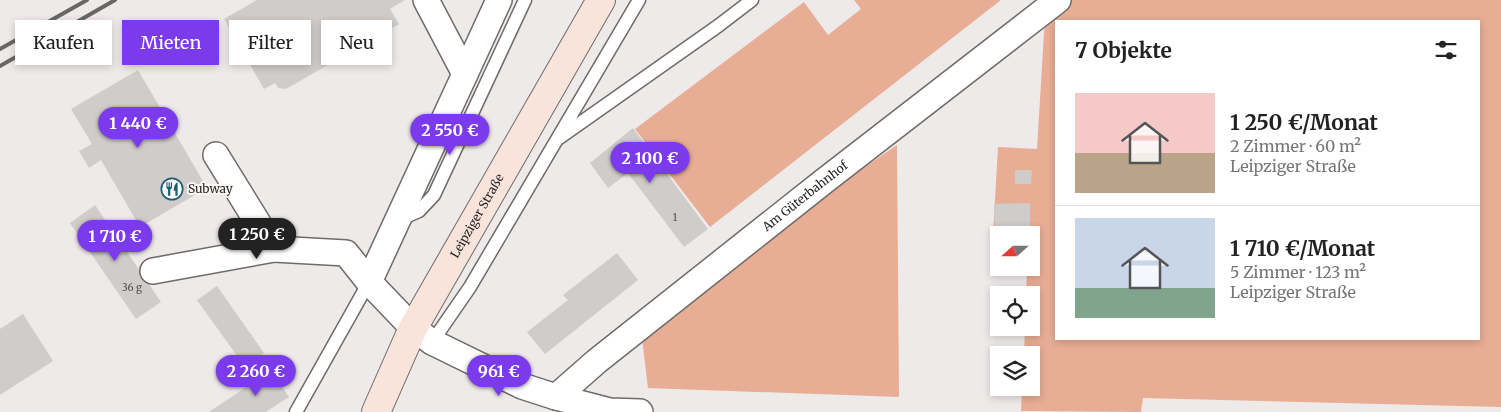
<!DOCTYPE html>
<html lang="de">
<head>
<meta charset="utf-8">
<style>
	:root { --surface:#fff; --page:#f2f2f2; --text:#222; --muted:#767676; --line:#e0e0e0; --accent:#7c3aed }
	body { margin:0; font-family:Merriweather,serif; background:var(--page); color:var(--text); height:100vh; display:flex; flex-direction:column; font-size:19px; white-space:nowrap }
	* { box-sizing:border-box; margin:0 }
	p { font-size:16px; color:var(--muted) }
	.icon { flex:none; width:28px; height:28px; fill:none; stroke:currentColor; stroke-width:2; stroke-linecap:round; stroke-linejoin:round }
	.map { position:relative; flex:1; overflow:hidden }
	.side { position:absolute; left:1055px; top:20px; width:425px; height:320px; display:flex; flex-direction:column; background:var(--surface); border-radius:0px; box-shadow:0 2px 8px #0003 }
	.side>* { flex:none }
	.banner { position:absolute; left:15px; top:20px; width:475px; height:45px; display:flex; gap:10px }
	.needle { width:32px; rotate:249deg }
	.tools { position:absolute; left:990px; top:226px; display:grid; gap:10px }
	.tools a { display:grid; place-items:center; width:50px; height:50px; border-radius:0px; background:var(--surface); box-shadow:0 2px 8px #0003; font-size:25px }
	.price { position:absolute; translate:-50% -42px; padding:0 11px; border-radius:18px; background:var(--accent); color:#fff; font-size:16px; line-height:32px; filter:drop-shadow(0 1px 2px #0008) }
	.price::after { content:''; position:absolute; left:50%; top:30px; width:15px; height:11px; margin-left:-8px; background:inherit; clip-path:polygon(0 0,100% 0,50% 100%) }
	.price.current { background:#222; color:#fff }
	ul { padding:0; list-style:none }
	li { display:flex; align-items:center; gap:15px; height:125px; padding:0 20px }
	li+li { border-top:1px solid var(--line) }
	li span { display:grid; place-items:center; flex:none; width:140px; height:100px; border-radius:0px; color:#555 }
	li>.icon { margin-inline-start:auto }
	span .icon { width:60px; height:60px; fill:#fffc; stroke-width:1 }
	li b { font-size:21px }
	h2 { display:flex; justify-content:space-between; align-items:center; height:60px; padding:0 20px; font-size:21px }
	.tag { padding:0 18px; border-radius:0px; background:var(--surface); box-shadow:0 2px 8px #0003; font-size:18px; line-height:45px }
	.tag.current { background:var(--accent); color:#fff }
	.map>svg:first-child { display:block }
	.green { fill:#e7ad95; fill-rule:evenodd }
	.building { fill:#cfccca }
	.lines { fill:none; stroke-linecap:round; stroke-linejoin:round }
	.lane-casing { stroke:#6e6b69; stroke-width:15 }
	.street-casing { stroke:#6e6b69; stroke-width:28 }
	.secondary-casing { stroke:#6e6b69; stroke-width:30 }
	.lane { stroke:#fff; stroke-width:12 }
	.street { stroke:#fff; stroke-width:25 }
	.secondary { stroke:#f9e4dc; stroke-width:28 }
	.rail { stroke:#696766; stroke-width:4 }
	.labels { text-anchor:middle; stroke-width:4; stroke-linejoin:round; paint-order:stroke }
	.number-label { font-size:10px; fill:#525150 }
	.poi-label { font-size:12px; fill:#292827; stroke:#fbf7f6; text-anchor:start }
	.street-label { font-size:12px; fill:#292827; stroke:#fbf7f6 }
</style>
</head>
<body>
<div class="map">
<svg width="1501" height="412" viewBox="0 0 1501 412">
	<rect width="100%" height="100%" fill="#eeeae9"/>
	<!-- green -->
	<g class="green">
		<polygon points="854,0 1001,0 710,227 635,129 804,2 828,35 861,9"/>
		<path d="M1046,0H1501V407L1143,398L1141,412L1021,411L1022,388H1031V355H1024L1025,328H1031V295H1026L1027,268H1031V235H999V252H992L998,147L1037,149ZM1056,21H1479V339H1056Z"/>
		<polygon points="897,145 899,397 648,388 642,338 862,169"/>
	</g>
	<!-- building -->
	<g class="building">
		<polygon points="257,0 405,0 390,9 399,24 286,89 278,88 275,83 264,89 224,19"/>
		<polygon points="138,70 207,188 140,227 101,160 89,168 79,151 92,144 71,109"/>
		<polygon points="633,128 708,229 684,247 628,173 608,188 590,163"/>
		<polygon points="1015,170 1032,170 1031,184 1015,184"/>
		<polygon points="1030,203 1030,234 995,234 994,204"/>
		<polygon points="95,205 161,302 136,319 70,223"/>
		<polygon points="617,253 638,280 545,354 527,332 568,300 563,295"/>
		<polygon points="217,286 264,353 245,367 197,300"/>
		<polygon points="23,314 53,361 0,395 0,329"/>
		<polygon points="271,370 289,397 275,406 266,412 209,412"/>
	</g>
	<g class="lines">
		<!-- lane casing -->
		<g class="lane-casing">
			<g id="lane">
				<polyline points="559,138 718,26 752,0"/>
				<polyline points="401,219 419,211 434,195 525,0"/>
				<polyline points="432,342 470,287 639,0"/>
				<polyline points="296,412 369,282"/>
			</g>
		</g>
		<!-- street casing -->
		<g class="street-casing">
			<g id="street">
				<polyline points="426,0 465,74 369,282 413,328 432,342 522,386 556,397 610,411 640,412"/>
				<polyline points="465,74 499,0"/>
				<polyline points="216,155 274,249 346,253 369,282"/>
				<polyline points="153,271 274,249"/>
				<path id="s1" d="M556,397L597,361L823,182L1058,0"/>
			</g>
		</g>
		<!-- secondary casing -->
		<g class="secondary-casing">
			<g id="secondary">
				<path id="s2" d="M376,412L413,328L601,0"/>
			</g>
		</g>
		<!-- lane -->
		<use href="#lane" class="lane"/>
		<!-- street -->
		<use href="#street" class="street"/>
		<!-- secondary -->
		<use href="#secondary" class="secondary"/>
		<!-- rail -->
		<g class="rail">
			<polyline points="0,49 87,0"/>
			<polyline points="0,66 115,0"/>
		</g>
	</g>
	<!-- icons -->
	<defs>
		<g id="restaurant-ring" transform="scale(1.125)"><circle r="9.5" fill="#fbf7f6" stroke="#1d5e73" stroke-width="1.5"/><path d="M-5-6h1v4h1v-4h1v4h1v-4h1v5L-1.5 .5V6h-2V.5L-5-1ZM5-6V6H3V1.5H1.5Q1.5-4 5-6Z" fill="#1d5e73"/></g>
	</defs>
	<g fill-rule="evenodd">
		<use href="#restaurant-ring" x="172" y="189"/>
	</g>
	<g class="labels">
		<!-- number labels -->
		<g class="number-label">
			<text x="675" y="221">1</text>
			<text x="132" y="291">36 g</text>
		</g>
		<!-- poi labels -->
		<g class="poi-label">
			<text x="188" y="193">Subway</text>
		</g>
		<!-- street labels -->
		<g class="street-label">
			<text dy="4" stroke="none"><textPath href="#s1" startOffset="320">Am Güterbahnhof</textPath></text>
			<text dy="4" stroke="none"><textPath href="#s2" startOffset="221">Leipziger Straße</textPath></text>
		</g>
	</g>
</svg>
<div class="tools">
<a><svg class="needle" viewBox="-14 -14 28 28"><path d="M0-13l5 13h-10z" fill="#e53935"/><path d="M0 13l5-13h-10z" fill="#767676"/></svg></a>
<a><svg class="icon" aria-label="locate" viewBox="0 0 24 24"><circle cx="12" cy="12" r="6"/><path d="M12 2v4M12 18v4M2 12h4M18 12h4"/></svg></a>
<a><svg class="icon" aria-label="layers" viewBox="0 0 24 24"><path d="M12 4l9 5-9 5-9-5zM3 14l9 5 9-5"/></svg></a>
</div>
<b class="price" style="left:138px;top:149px">1 440 €</b>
<b class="price" style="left:450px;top:156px">2 550 €</b>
<b class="price" style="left:650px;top:184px">2 100 €</b>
<b class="price current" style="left:257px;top:260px">1 250 €</b>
<b class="price" style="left:115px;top:262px">1 710 €</b>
<b class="price" style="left:256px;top:397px">2 260 €</b>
<b class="price" style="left:499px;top:397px">961 €</b>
<div class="banner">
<a class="tag">Kaufen</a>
<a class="tag current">Mieten</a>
<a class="tag">Filter</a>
<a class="tag">Neu</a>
</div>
<section class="side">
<h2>7 Objekte<svg class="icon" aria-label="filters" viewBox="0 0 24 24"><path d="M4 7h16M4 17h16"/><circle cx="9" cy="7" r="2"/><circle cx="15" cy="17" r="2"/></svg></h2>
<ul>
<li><span style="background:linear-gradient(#f6c9c9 60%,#b9a48a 0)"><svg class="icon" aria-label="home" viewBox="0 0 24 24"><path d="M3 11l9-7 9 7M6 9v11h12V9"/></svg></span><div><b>1 250 €/Monat</b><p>2 Zimmer · 60 m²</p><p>Leipziger Straße</p></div></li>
<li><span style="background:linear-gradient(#c9d6e8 70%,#7fa58c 0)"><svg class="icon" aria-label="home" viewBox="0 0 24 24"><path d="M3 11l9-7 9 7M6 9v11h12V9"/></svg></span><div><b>1 710 €/Monat</b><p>5 Zimmer · 123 m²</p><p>Leipziger Straße</p></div></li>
</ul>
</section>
</div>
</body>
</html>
